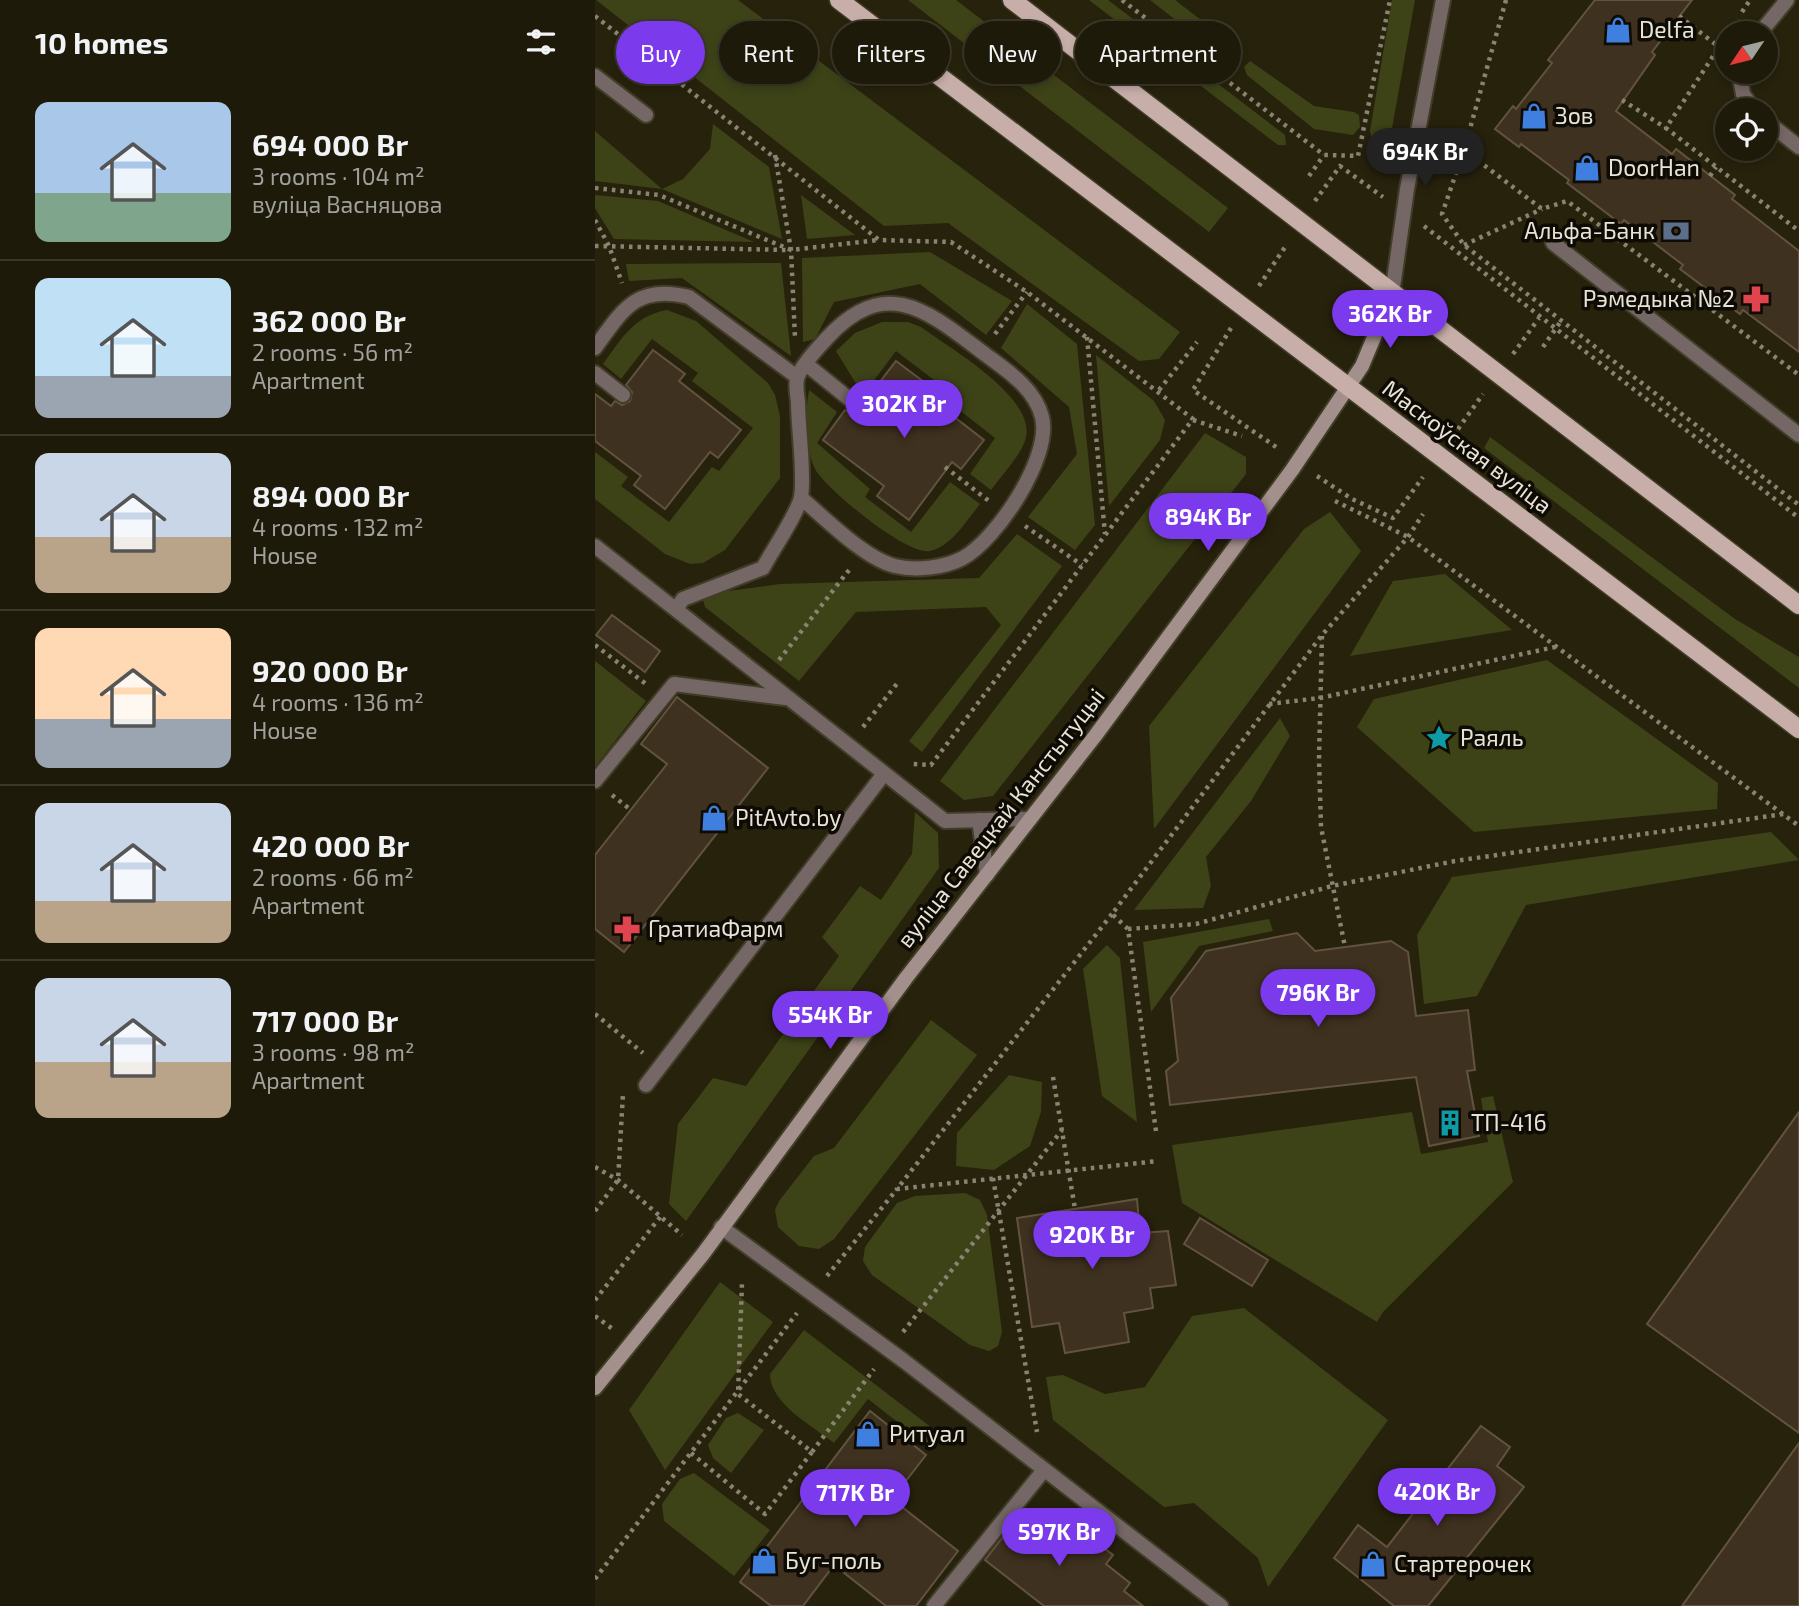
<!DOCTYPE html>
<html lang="en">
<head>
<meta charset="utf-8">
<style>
	:root { --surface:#1d1a09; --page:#2a2717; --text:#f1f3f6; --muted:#a0a19c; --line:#3b382a; --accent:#7c3aed }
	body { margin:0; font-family:"Exo 2",sans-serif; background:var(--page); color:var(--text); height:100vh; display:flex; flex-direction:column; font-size:26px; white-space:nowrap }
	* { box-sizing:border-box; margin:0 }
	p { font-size:23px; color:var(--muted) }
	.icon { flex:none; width:38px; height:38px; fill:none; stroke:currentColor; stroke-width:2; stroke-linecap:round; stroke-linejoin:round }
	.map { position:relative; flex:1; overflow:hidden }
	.panel { display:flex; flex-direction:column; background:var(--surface); width:595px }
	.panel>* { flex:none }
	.banner { position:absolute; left:21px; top:21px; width:665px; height:63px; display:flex; gap:14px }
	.needle { width:46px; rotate:235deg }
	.buttons { position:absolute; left:1120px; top:21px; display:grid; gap:14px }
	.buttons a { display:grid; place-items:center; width:63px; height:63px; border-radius:50%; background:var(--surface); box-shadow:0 4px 10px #0003,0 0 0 2px var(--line); font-size:35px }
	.price { position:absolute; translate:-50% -60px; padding:0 16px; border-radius:24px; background:var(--accent); color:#fff; font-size:23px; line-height:46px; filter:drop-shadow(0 2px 4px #0008) }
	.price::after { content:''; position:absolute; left:50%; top:42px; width:21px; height:16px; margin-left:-10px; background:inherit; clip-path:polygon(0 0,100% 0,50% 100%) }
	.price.current { background:#222; color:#fff }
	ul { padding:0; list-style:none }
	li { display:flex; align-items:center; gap:21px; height:175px; padding:0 35px }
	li+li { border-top:2px solid var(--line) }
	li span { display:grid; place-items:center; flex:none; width:196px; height:140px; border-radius:14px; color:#555 }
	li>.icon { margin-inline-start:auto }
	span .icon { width:84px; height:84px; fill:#fffc; stroke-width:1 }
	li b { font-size:30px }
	h2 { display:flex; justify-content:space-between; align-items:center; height:84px; padding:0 35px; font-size:30px }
	.tag { padding:0 24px; border-radius:32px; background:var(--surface); box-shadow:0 4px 10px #0003,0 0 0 2px var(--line); font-size:24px; line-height:63px }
	.tag.current { background:var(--accent); color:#fff }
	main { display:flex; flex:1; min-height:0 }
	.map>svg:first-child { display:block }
	.green { fill:#3d4317 }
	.building { fill:#3f311f; stroke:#62533f; stroke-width:2 }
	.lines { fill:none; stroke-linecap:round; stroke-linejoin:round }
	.service-casing { stroke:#423d28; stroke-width:18 }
	.minor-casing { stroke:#423d28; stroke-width:18 }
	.secondary-casing { stroke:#423d28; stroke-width:18 }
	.primary-casing { stroke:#423d28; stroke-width:21 }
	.path { stroke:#888372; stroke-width:4.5; stroke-dasharray:3.5 5; stroke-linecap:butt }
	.service { stroke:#746765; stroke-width:14 }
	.minor { stroke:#746765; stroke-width:14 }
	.secondary { stroke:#a38f8b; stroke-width:14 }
	.primary { stroke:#c7aea9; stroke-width:18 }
	.labels { text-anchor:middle; stroke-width:7; stroke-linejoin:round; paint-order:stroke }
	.poi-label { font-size:23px; fill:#e7e3d6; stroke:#0e0b04; text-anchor:start }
	.street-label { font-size:23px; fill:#e7e3d6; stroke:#0e0b04 }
</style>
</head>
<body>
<main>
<section class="panel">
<h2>10 homes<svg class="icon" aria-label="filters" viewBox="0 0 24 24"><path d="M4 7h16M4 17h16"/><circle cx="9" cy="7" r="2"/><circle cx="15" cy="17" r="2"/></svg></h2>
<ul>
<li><span style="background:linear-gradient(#a9c7e8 65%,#7fa58c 0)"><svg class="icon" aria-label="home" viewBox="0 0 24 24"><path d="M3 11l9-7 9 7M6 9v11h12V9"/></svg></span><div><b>694 000 Br</b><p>3 rooms · 104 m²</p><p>вуліца Васняцова</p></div></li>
<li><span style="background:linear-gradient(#bfe0f5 70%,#9aa5b1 0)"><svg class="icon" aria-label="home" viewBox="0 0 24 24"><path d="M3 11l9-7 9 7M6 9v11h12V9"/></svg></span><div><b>362 000 Br</b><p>2 rooms · 56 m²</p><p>Apartment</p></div></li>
<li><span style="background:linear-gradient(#c9d6e8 60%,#b9a48a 0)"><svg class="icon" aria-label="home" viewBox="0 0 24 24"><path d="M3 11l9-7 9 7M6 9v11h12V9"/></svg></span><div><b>894 000 Br</b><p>4 rooms · 132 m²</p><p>House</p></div></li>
<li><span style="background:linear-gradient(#ffd9b3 65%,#9aa5b1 0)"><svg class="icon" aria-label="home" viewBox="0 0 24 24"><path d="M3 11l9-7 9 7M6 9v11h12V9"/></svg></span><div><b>920 000 Br</b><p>4 rooms · 136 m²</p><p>House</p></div></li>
<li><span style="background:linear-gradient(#c9d6e8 70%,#b9a48a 0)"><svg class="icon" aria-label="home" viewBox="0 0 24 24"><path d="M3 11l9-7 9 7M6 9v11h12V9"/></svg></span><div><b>420 000 Br</b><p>2 rooms · 66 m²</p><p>Apartment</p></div></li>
<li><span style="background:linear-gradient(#c9d6e8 60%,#b9a48a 0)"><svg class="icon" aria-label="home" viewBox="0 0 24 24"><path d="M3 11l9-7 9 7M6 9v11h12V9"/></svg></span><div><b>717 000 Br</b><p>3 rooms · 98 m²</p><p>Apartment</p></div></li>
</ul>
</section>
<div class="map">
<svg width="1204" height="1606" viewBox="0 0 1204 1606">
	<rect width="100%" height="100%" fill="#27220c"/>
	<!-- green -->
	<g class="green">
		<polygon points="1,0 143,0 585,332 564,359 544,361 353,223 289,226"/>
		<polygon points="313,0 361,0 633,208 614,232"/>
		<polygon points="494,0 513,0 690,135 691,145 683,145"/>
		<polygon points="555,0 580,0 636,43 640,53 634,58 627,56"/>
		<polygon points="797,0 820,0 796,134 785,145 777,140 775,131"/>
		<polygon points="655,61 719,106 759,112 764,115 765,127 758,135 719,129 652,75 649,67"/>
		<polygon points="118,124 174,167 187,239 67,189 0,181 0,131 67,189 88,179 115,149"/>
		<polygon points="0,195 63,201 159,242 19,239 0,208"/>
		<polygon points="206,195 260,235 212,239"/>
		<polygon points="335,252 417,301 391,335 325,284 239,302 220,339 208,342 207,258"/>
		<polygon points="186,263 196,356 87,278 34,281 31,264"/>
		<polygon points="432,304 482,344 500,525 480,550 433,517 482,454 474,407 406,348"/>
		<path d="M72,310L101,321L173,383L180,395L185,416V478L130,550L108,563L95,564L70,554L0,499V452L33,477L26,486L74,522L117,467L124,471L158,428L97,381L103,373L57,339L26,379L8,364C27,338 39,316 72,310Z"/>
		<path d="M287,322H313L326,327C354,348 445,399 430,441C423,459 407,475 396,490L375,474L400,438L339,390L343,383L301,351L268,395L241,351L260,333Z"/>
		<polygon points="501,355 559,401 570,420 565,440 514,506"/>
		<path d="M214,390L242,412L222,443L275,489L270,497L316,532L355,482L385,504C371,521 357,546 335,551C312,556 231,489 220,469C209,446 210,414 214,390Z"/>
		<polygon points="610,433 651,457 651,474 398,796 369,800 345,781"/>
		<polygon points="895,437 1140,619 1204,657 1204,688 889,448"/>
		<polygon points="735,512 766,551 559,829 554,726 709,529"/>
		<polygon points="422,534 467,566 327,752 314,741 406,625 391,607 261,612 204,681 110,607 108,599 118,593 185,584 384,578"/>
		<polygon points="850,574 917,630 755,656 798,581"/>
		<polygon points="952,660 1123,783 1122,809 879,832 762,727 779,699"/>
		<polygon points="0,661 51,701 0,767"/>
		<polygon points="685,718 695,736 656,801 611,857 616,886 608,908 539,910"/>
		<polygon points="320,812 343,833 344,868 91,1221 74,1204 83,1124 118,1078 151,1086 244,956 227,937 265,886 286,900 317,854"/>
		<polygon points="1176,832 1204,860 931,905 882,996 829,1004 822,935 857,877"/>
		<polygon points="674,919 678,931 604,946 556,1012 548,942"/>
		<polygon points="512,945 525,958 542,1122 507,1096 488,969"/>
		<polygon points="336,1020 382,1055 239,1239 224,1249 204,1246 183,1227 180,1210 184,1201 219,1156 239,1148"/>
		<polygon points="414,1075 447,1082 446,1112 435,1146 399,1170 361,1166 362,1133"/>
		<polygon points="898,1096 918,1182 788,1312 782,1322 587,1203 577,1145 817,1112 826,1154 893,1142 886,1098"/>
		<polygon points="370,1193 385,1200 392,1215 407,1332 403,1346 394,1351 375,1345 277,1275 268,1261 270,1247 302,1203 320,1196"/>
		<polygon points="125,1282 178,1322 70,1470 34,1410"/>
		<polygon points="649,1308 793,1420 673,1587 663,1558 599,1503 569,1507 458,1420 451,1377 468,1375 510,1394 550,1387 597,1316"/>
		<path d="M209,1330L345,1434L336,1448L273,1399L239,1443C218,1426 175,1404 175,1374Z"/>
		<polygon points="143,1413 169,1430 136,1473 118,1458 113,1445 131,1418"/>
		<polygon points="99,1473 175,1530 139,1576 69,1521 67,1504 85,1479"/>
	</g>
	<!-- building -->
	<g class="building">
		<polygon points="1000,0 1097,0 1057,52 1060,55 1021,111 1077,154 1081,149 1140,195 1137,199 1204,251 1204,352 1148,310 1145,314 1085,269 1088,265 1029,220 1026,224 972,183 974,180 926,144 924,147 900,129 918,106 921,109 957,63 953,60"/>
		<polygon points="58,350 90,374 84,381 146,430 123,458 115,452 70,509 39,485 46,476 0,441 0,394 16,406 20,401 27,405 35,401 37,392 31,385"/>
		<polygon points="301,361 333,385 327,392 389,440 366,469 357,462 314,520 282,496 289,486 228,440 250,410 266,419 275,417 277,407 271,400"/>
		<polygon points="17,615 65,651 50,672 1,635"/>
		<polygon points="82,697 173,768 29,952 0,929 0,855 72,764 46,744"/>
		<polygon points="702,933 720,951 796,941 813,952 821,1016 873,1010 880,1070 872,1071 884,1136 834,1146 821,1077 575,1105 571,1071 583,1061 576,998 611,951"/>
		<polygon points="1204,1112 1204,1433 1052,1324"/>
		<polygon points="542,1199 545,1233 573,1231 581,1285 555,1288 558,1308 529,1313 534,1342 470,1353 464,1323 437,1327 422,1218"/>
		<polygon points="605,1218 673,1260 657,1286 589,1244"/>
		<polygon points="275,1411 331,1455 297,1499 363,1551 321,1606 291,1606 239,1565 208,1606 176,1606 145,1582"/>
		<polygon points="886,1426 915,1447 902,1466 929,1487 833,1606 799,1606 739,1558 763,1525 792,1547"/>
		<polygon points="1204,1443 1204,1606 1087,1606"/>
		<polygon points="425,1515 452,1536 459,1527 479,1543 488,1532 518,1555 511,1564 535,1583 529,1591 548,1606 449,1606 390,1560"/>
	</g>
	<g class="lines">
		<!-- service casing -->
		<g class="service-casing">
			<g id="service">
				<polyline points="1165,33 1192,0"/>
				<polyline points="1144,72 1148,94 1159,110"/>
				<polyline points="0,76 51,115"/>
				<polyline points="1171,121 1204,147"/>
				<polyline points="958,243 1204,435"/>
				<path d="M0,348C28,309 42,284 94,297L202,377"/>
				<polyline points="211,364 268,410"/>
				<polyline points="0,373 28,395"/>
				<polyline points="0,546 350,821 435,819"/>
				<path d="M81,609L88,599L168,568C177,551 203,513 206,497C210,474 203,428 203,402C202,394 200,382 203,376C208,363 223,348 232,338C292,272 336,314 391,355C413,371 440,389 447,417C457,457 402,539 368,558C349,568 321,571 300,566C270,559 230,518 206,498"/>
				<polyline points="0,781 79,684 190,698"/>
				<polyline points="384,820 392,875"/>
				<polyline points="51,1085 288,775"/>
				<polyline points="126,1227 309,1361 626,1606"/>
				<polyline points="339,1606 449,1470"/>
			</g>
		</g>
		<!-- minor casing -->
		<g class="minor-casing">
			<polyline id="minor" points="797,294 812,189 848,0"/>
		</g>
		<!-- secondary casing -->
		<g class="secondary-casing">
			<polyline id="secondary" points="0,1388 108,1254 311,978 500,736 697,470 767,366 797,294"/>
		</g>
		<!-- primary casing -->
		<g class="primary-casing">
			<g id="primary">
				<polyline points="244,0 1204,729"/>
				<polyline points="417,0 1204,605"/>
			</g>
		</g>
		<!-- path -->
		<g class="path">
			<polyline points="527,0 729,155 763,156 795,0"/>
			<polyline points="911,0 869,150 847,214 869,245 1204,505"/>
			<polyline points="1147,12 1155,0"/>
			<polyline points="0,16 284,240 356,242 432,292 598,419 336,765 318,764"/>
			<polyline points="1084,16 1124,47"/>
			<polyline points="1133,33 1143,19"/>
			<polyline points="1132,35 1071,128 1204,231"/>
			<polyline points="1027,100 1071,128"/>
			<polyline points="869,150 947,209 972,201 1204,375"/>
			<polyline points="180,155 196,250 200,338"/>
			<polyline points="714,176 729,155"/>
			<polyline points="1115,176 1121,167"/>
			<polyline points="0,188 64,195 196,250 283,240"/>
			<polyline points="720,201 745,166 788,197"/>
			<polyline points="0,220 14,246 27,283"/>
			<polyline points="829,226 1204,518"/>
			<polyline points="869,245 947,209"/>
			<polyline points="0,246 192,250"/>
			<polyline points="664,286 692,244"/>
			<polyline points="636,328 598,390 684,449"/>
			<polyline points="400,334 432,292"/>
			<polyline points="492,337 510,534"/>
			<polyline points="948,347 966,321"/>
			<polyline points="918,354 944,318"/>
			<polyline points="564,390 602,342"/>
			<polyline points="598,420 647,436"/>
			<polyline points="858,436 888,394"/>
			<polyline points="350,467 394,501"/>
			<polyline points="722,476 757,499 798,518 828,477"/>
			<polyline points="740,501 813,537 1204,826"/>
			<polyline points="430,526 487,565"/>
			<polyline points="727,636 724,759 726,827 750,947"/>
			<polyline points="0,645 51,684"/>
			<polyline points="184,660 254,570"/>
			<polyline points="674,704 725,698 960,647"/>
			<polyline points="268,727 304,681"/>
			<polyline points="17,795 36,810"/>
			<polyline points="517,914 302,1189 563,1161"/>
			<polyline points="533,929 601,924 737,886 860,861 1189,814"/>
			<polyline points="0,1014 48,1053"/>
			<polyline points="458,1077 480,1209"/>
			<polyline points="561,1131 533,929 517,914 727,635 813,537 828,514"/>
			<polyline points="0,1167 23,1180 87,1235"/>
			<polyline points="398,1178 442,1432"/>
			<polyline points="0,1211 23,1180 28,1094"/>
			<polyline points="232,1276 302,1189"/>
			<polyline points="0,1300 66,1216"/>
			<polyline points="0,1316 19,1330"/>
			<polyline points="308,1332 467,1130"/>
			<polyline points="217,1452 279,1369"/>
			<polyline points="96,1453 170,1514 217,1452 143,1394 147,1283"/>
			<polyline points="0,1579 202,1313"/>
		</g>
		<!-- service -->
		<use href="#service" class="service"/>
		<!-- minor -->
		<use href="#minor" class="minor"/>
		<!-- secondary -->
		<use href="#secondary" class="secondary"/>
		<!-- primary -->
		<use href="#primary" class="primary"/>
	</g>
	<!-- icons -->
	<defs>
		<g id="shop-bare" transform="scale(2.1)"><path d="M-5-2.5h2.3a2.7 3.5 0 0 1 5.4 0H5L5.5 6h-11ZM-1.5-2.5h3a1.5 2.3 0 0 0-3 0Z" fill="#3f7fe0" stroke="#0e0b04" stroke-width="2.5" paint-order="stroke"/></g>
		<g id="bank-bare" transform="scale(2.1)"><path d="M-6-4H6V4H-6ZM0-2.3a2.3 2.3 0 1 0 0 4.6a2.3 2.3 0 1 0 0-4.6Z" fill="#5c6f8a" stroke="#0e0b04" stroke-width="2.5" paint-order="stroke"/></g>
		<g id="pharmacy-bare" transform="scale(2.1)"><path d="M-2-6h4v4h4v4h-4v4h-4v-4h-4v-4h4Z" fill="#e0444e" stroke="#0e0b04" stroke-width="2.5" paint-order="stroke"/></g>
		<g id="sight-bare" transform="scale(2.1)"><path d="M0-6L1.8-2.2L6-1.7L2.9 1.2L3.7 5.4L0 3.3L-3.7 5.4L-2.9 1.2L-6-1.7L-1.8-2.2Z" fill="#0f9aa8" stroke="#0e0b04" stroke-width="2.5" paint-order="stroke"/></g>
		<g id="building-bare" transform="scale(2.1)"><path d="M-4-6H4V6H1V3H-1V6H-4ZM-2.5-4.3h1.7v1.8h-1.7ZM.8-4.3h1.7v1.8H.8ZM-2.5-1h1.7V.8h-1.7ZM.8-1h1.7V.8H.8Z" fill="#0f9aa8" stroke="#0e0b04" stroke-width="2.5" paint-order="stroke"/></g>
	</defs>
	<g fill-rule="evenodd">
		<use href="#shop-bare" x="1023" y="30"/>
		<use href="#shop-bare" x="939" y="116"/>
		<use href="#shop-bare" x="992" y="168"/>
		<use href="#bank-bare" x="1081" y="231"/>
		<use href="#pharmacy-bare" x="1161" y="299"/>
		<use href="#sight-bare" x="844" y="738"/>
		<use href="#shop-bare" x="119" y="818"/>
		<use href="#pharmacy-bare" x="32" y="929"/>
		<use href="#building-bare" x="855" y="1123"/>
		<use href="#shop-bare" x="273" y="1434"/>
		<use href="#shop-bare" x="169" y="1561"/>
		<use href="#shop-bare" x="778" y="1564"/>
	</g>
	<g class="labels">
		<!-- poi labels -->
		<g class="poi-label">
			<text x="1044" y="38">Delfa</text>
			<text x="960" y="124">Зов</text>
			<text x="1013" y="176">DoorHan</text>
			<text x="1060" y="239" text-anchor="end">Альфа-Банк</text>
			<text x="1140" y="307" text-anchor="end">Рэмедыка №2</text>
			<text x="865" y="746">Раяль</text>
			<text x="140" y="826">PitAvto.by</text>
			<text x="53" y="937">ГратиаФарм</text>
			<text x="876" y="1131">ТП-416</text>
			<text x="294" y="1442">Ритуал</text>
			<text x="190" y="1569">Буг-поль</text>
			<text x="799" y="1572">Стартерочек</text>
		</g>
		<!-- street labels -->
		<g class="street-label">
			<text transform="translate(872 447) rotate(37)" y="8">Маскоўская вуліца</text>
			<text transform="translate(406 818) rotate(-52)" y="8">вуліца Савецкай Канстытуцыі</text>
		</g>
	</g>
</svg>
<div class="buttons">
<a><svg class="needle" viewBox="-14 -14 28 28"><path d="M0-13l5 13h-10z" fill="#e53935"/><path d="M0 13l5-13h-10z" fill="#a0a19c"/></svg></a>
<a><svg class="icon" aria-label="locate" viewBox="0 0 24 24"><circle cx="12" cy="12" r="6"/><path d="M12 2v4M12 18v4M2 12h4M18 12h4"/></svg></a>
</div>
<b class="price current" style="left:830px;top:188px">694K Br</b>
<b class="price" style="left:795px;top:350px">362K Br</b>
<b class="price" style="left:309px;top:440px">302K Br</b>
<b class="price" style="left:613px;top:553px">894K Br</b>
<b class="price" style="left:723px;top:1029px">796K Br</b>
<b class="price" style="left:235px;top:1051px">554K Br</b>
<b class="price" style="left:497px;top:1271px">920K Br</b>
<b class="price" style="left:842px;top:1528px">420K Br</b>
<b class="price" style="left:260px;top:1529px">717K Br</b>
<b class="price" style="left:464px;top:1568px">597K Br</b>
<div class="banner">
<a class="tag current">Buy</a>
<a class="tag">Rent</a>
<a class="tag">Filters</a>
<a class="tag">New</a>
<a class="tag">Apartment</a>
</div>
</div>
</main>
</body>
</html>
